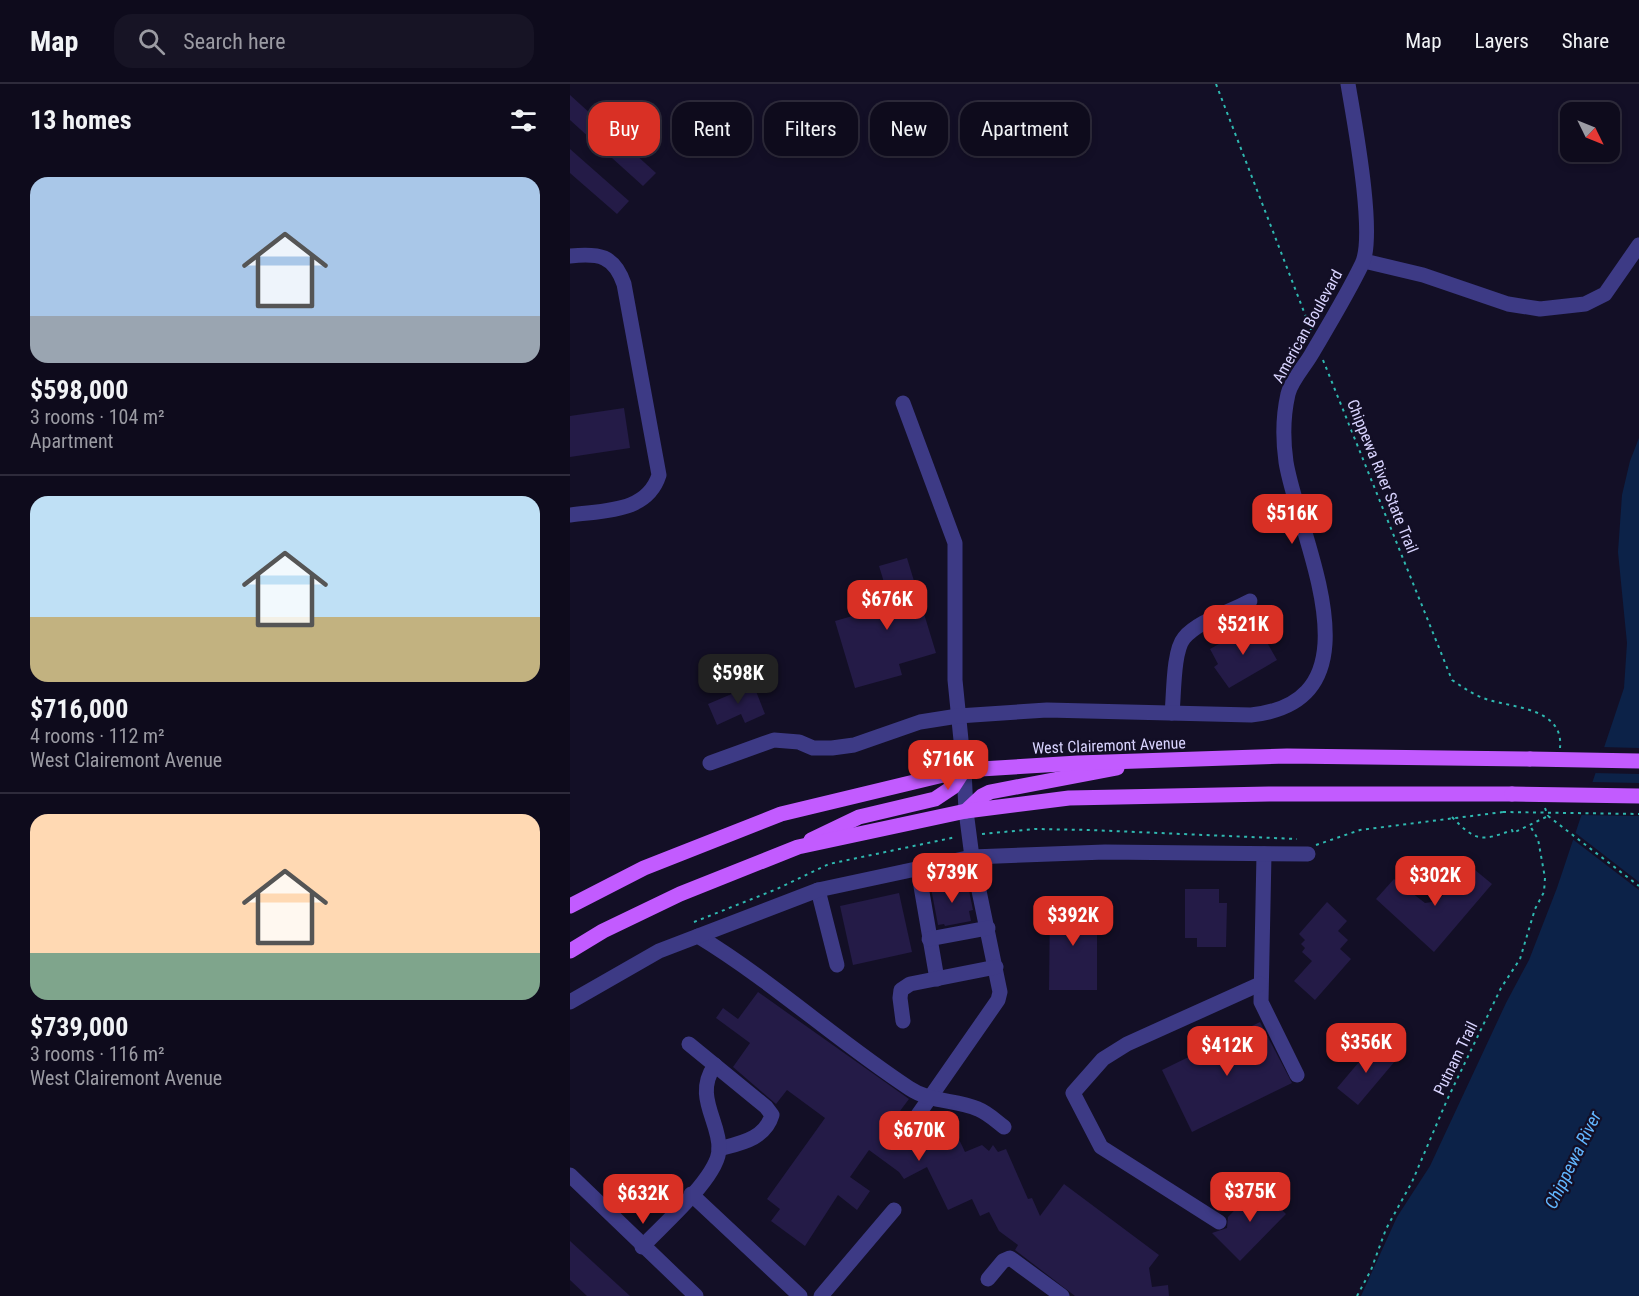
<!DOCTYPE html>
<html lang="en">
<head>
<meta charset="utf-8">
<style>
	:root { --surface:#0e0b1c; --page:#171425; --text:#f1f3f6; --muted:#9b9ba3; --line:#2e2b3b; --accent:#d93025 }
	body { margin:0; font-family:"Roboto Condensed",sans-serif; background:var(--page); color:var(--text); height:100vh; display:flex; flex-direction:column; font-size:22px; white-space:nowrap }
	* { box-sizing:border-box; margin:0 }
	p { font-size:20px; color:var(--muted) }
	.icon { flex:none; width:33px; height:33px; fill:none; stroke:currentColor; stroke-width:2; stroke-linecap:round; stroke-linejoin:round }
	.map { position:relative; flex:1; overflow:hidden }
	.sheet { display:flex; flex-direction:column; background:var(--surface); width:570px }
	.sheet>* { flex:none }
	.top-card { position:absolute; left:18px; top:18px; width:570px; height:54px; display:flex; gap:12px }
	.needle { width:39px; rotate:133deg }
	.tools { position:absolute; left:990px; top:18px; display:grid; gap:12px }
	.tools a { display:grid; place-items:center; width:60px; height:60px; border-radius:12px; background:var(--surface); box-shadow:0 3px 9px #0003,0 0 0 2px var(--line); font-size:30px }
	.price { position:absolute; translate:-50% -51px; padding:0 14px; border-radius:12px; background:var(--accent); color:#fff; font-size:20px; line-height:39px; filter:drop-shadow(0 2px 3px #0008) }
	.price::after { content:''; position:absolute; left:50%; top:36px; width:18px; height:14px; margin-left:-9px; background:inherit; clip-path:polygon(0 0,100% 0,50% 100%) }
	.price.selected { background:#222; color:#fff }
	ul { padding:0; list-style:none }
	li { display:grid; align-content:center; gap:12px; height:318px; padding:0 30px }
	li+li { border-top:2px solid var(--line) }
	li span { display:grid; place-items:center; height:186px; border-radius:18px; color:#555 }
	li>.icon { margin-inline-start:auto }
	span .icon { width:108px; height:108px; fill:#fffc; stroke-width:1 }
	li b { font-size:26px }
	h2 { display:flex; justify-content:space-between; align-items:center; height:72px; padding:0 30px; font-size:26px }
	.chip { padding:0 21px; border-radius:18px; background:var(--surface); box-shadow:0 3px 9px #0003,0 0 0 2px var(--line); font-size:21px; line-height:54px }
	.chip.selected { background:var(--accent); color:#fff }
	header { display:flex; align-items:center; gap:36px; box-sizing:border-box; height:84px; padding:0 30px; background:var(--surface); border-bottom:2px solid var(--line) }
	header strong { font-size:28px }
	nav { display:flex; gap:33px; margin-inline-start:auto; font-size:21px }
	.search { width:420px; height:54px; background:var(--page); display:flex; align-items:center; gap:15px; box-sizing:border-box; padding:0 21px; border-radius:18px; color:var(--muted); font-size:22px }
	main { display:flex; flex:1; min-height:0 }
	.map>svg:first-child { display:block }
	.water { fill:#0c2248 }
	.pier { fill:#130f26 }
	.building { fill:#241b47 }
	.lines { fill:none; stroke-linecap:round; stroke-linejoin:round }
	.path { stroke:#2fb8b0; stroke-width:2; stroke-dasharray:3 4.5; stroke-linecap:butt }
	.minor { stroke:#3d3a85; stroke-width:15 }
	.major { stroke:#c25bff; stroke-width:15 }
	.path-bridge { stroke:#2fb8b0; stroke-width:2; stroke-dasharray:3 4.5; stroke-linecap:butt }
	.major-bridge { stroke:#c25bff; stroke-width:15 }
	.labels { text-anchor:middle; stroke-width:4.5; stroke-linejoin:round; paint-order:stroke }
	.street-label { font-size:16px; fill:#d9d4ff; stroke:#130f26 }
	.water-label { font-size:18px; font-style:italic; fill:#62b6ff; stroke:#130f26 }
</style>
</head>
<body>
<header>
<strong>Map</strong>
<div class="search"><svg class="icon" aria-label="search" viewBox="0 0 24 24"><circle cx="10" cy="10" r="6"/><path d="M15 15l6 6"/></svg>Search here</div>
<nav><a>Map</a><a>Layers</a><a>Share</a></nav>
</header>
<main>
<section class="sheet">
<h2>13 homes<svg class="icon" aria-label="filters" viewBox="0 0 24 24"><path d="M4 7h16M4 17h16"/><circle cx="9" cy="7" r="2"/><circle cx="15" cy="17" r="2"/></svg></h2>
<ul>
<li><span style="background:linear-gradient(#a9c7e8 75%,#9aa5b1 0)"><svg class="icon" aria-label="home" viewBox="0 0 24 24"><path d="M3 11l9-7 9 7M6 9v11h12V9"/></svg></span><div><b>$598,000</b><p>3 rooms · 104 m²</p><p>Apartment</p></div></li>
<li><span style="background:linear-gradient(#bfe0f5 65%,#c2b280 0)"><svg class="icon" aria-label="home" viewBox="0 0 24 24"><path d="M3 11l9-7 9 7M6 9v11h12V9"/></svg></span><div><b>$716,000</b><p>4 rooms · 112 m²</p><p>West Clairemont Avenue</p></div></li>
<li><span style="background:linear-gradient(#ffd9b3 75%,#7fa58c 0)"><svg class="icon" aria-label="home" viewBox="0 0 24 24"><path d="M3 11l9-7 9 7M6 9v11h12V9"/></svg></span><div><b>$739,000</b><p>3 rooms · 116 m²</p><p>West Clairemont Avenue</p></div></li>
</ul>
</section>
<div class="map">
<svg width="1069" height="1212" viewBox="0 0 1069 1212">
	<rect width="100%" height="100%" fill="#130f26"/>
	<!-- water -->
	<polygon class="water" points="1069,354 1069,1212 791,1212 827,1133 860,1082 936,919 959,876 987,804 1054,604 1057,559 1048,468 1052,411 1060,377"/>
	<!-- pier -->
	<g class="pier">
		<polygon points="1031,663 1069,664 1069,690 1023,689"/>
		<polygon points="1020,698 1069,699 1069,732 1009,731"/>
		<polygon points="1003,747 1069,798 1069,806 1001,754"/>
	</g>
	<!-- building -->
	<g class="building">
		<polygon points="0,11 86,89 73,102 0,36"/>
		<polygon points="0,65 59,117 47,130 0,89"/>
		<polygon points="54,324 60,364 0,373 0,332"/>
		<polygon points="337,474 366,569 329,580 332,591 285,604 265,537 321,521 309,482"/>
		<polygon points="686,539 707,576 659,604 644,583 648,580 640,565"/>
		<polygon points="182,597 195,630 175,639 171,630 147,641 138,620 171,606 170,603"/>
		<polygon points="899,781 922,800 864,868 806,815 824,795 855,819 868,817"/>
		<polygon points="397,797 403,826 399,827 401,837 375,842 374,840 368,841 361,804"/>
		<polygon points="615,805 649,805 649,819 657,819 656,863 627,863 627,854 615,854"/>
		<polygon points="329,809 342,868 283,881 270,822"/>
		<polygon points="757,818 777,837 768,847 778,856 770,865 781,875 745,916 724,897 742,877 732,868 735,864 731,860 735,856 729,850"/>
		<polygon points="480,820 527,820 527,906 479,906"/>
		<polygon points="188,908 339,1015 324,1035 359,1061 386,1049 395,1068 412,1061 419,1067 423,1061 428,1068 436,1065 458,1115 462,1114 470,1132 494,1100 589,1171 579,1184 582,1203 598,1201 599,1212 505,1212 445,1166 448,1161 429,1147 419,1128 410,1132 402,1115 378,1126 357,1083 334,1095 329,1088 299,1066 280,1093 300,1107 287,1126 268,1111 235,1162 201,1137 210,1125 197,1115 255,1034 217,1006 206,1020 163,983 180,959 146,934 153,924 168,935"/>
		<polygon points="690,938 722,999 622,1048 592,986"/>
		<polygon points="805,959 826,976 788,1021 767,1004"/>
		<polygon points="688,1102 716,1130 670,1177 642,1149 657,1144 658,1133"/>
		<polygon points="0,1157 60,1212 17,1212 0,1196"/>
	</g>
	<g class="lines">
		<!-- path -->
		<g class="path">
			<polyline points="646,0 741,246"/>
			<path d="M753,276L882,596C894,604 905,612 919,616C946,624 994,625 990,664"/>
			<polyline points="975,724 978,732"/>
			<polyline points="978,732 1069,802"/>
			<path d="M882,733C905,757 911,758 942,746L943,749L978,732"/>
			<polyline points="412,750 465,745 520,746 727,755"/>
			<polyline points="746,761 790,746 933,728"/>
			<polyline points="124,838 207,805 259,780 386,753"/>
			<polyline points="787,1212 801,1186 816,1145 842,1098 877,1016 931,904 950,875 965,825 974,808 975,794 968,755 960,742"/>
		</g>
		<!-- minor -->
		<g class="minor">
			<path d="M0,172C29,169 44,171 54,200L89,391C77,429 34,426 0,431"/>
			<polyline points="794,177 853,191 938,220 970,225 1015,220 1035,210 1069,161"/>
			<polyline points="333,319 385,459 385,596 394,686 396,727 402,773 430,908 428,916 343,1038"/>
			<path d="M602,629C604,611 603,567 614,554C628,537 660,528 680,517"/>
			<path d="M140,679L204,656L229,658L243,664H262L284,661L350,638L388,632L477,626L681,631C816,617 728,453 716,378C713,357 713,332 718,310C721,297 734,283 741,271C758,242 777,211 792,180C806,151 784,36 778,0"/>
			<polyline points="694,770 691,918 727,991"/>
			<polyline points="348,785 367,895"/>
			<polyline points="248,806 267,881"/>
			<path d="M128,852C202,897 266,956 339,1004C361,1019 385,1015 408,1025C418,1029 426,1037 434,1043"/>
			<polyline points="359,855 418,844"/>
			<polyline points="0,918 89,867 248,806 402,773 535,768 738,770"/>
			<polyline points="333,937 330,914 331,906 340,900 426,883"/>
			<path d="M119,960L196,1023L202,1031C195,1055 171,1059 149,1065"/>
			<polyline points="0,1091 126,1212"/>
			<polyline points="121,1110 230,1212"/>
			<polyline points="649,1138 531,1063 503,1009 533,975 557,960 690,900"/>
			<path d="M72,1163C91,1142 149,1093 149,1065C150,1037 123,1012 145,981"/>
			<polyline points="418,1195 433,1177 440,1174 492,1212"/>
			<polyline points="251,1212 324,1126"/>
		</g>
		<!-- major -->
		<g class="major">
			<polyline points="396,727 412,712 420,708 547,684"/>
			<polyline points="241,756 289,733 365,715 383,703 394,686"/>
			<polyline points="0,822 74,784 211,730 394,686 508,679 717,672 960,675"/>
			<polyline points="0,867 33,847 110,810 228,763 396,727 499,714 699,710 942,710"/>
		</g>
		<!-- path-bridge -->
		<polyline class="path-bridge" points="933,728 1069,730"/>
		<!-- major-bridge -->
		<g class="major-bridge">
			<polyline points="960,675 1069,677"/>
			<polyline points="942,710 1069,712"/>
		</g>
	</g>
	<g class="labels">
		<!-- street labels -->
		<g class="street-label">
			<text transform="translate(737 242) rotate(-61)" y="6">American Boulevard</text>
			<text transform="translate(813 392) rotate(68)" y="6">Chippewa River State Trail</text>
			<text transform="translate(539 661) rotate(-2)" y="6">West Clairemont Avenue</text>
			<text transform="translate(885 974) rotate(-64)" y="6">Putnam Trail</text>
		</g>
		<!-- water labels -->
		<g class="water-label">
			<text transform="translate(1003 1076) rotate(-64)" y="6">Chippewa River</text>
		</g>
	</g>
</svg>
<div class="tools">
<a><svg class="needle" viewBox="-14 -14 28 28"><path d="M0-13l5 13h-10z" fill="#e53935"/><path d="M0 13l5-13h-10z" fill="#9b9ba3"/></svg></a>
</div>
<b class="price" style="left:722px;top:461px">$516K</b>
<b class="price" style="left:317px;top:547px">$676K</b>
<b class="price" style="left:673px;top:572px">$521K</b>
<b class="price selected" style="left:168px;top:621px">$598K</b>
<b class="price" style="left:378px;top:707px">$716K</b>
<b class="price" style="left:382px;top:820px">$739K</b>
<b class="price" style="left:865px;top:823px">$302K</b>
<b class="price" style="left:503px;top:863px">$392K</b>
<b class="price" style="left:796px;top:990px">$356K</b>
<b class="price" style="left:657px;top:993px">$412K</b>
<b class="price" style="left:349px;top:1078px">$670K</b>
<b class="price" style="left:680px;top:1139px">$375K</b>
<b class="price" style="left:73px;top:1141px">$632K</b>
<div class="top-card">
<a class="chip selected">Buy</a>
<a class="chip">Rent</a>
<a class="chip">Filters</a>
<a class="chip">New</a>
<a class="chip">Apartment</a>
</div>
</div>
</main>
</body>
</html>
